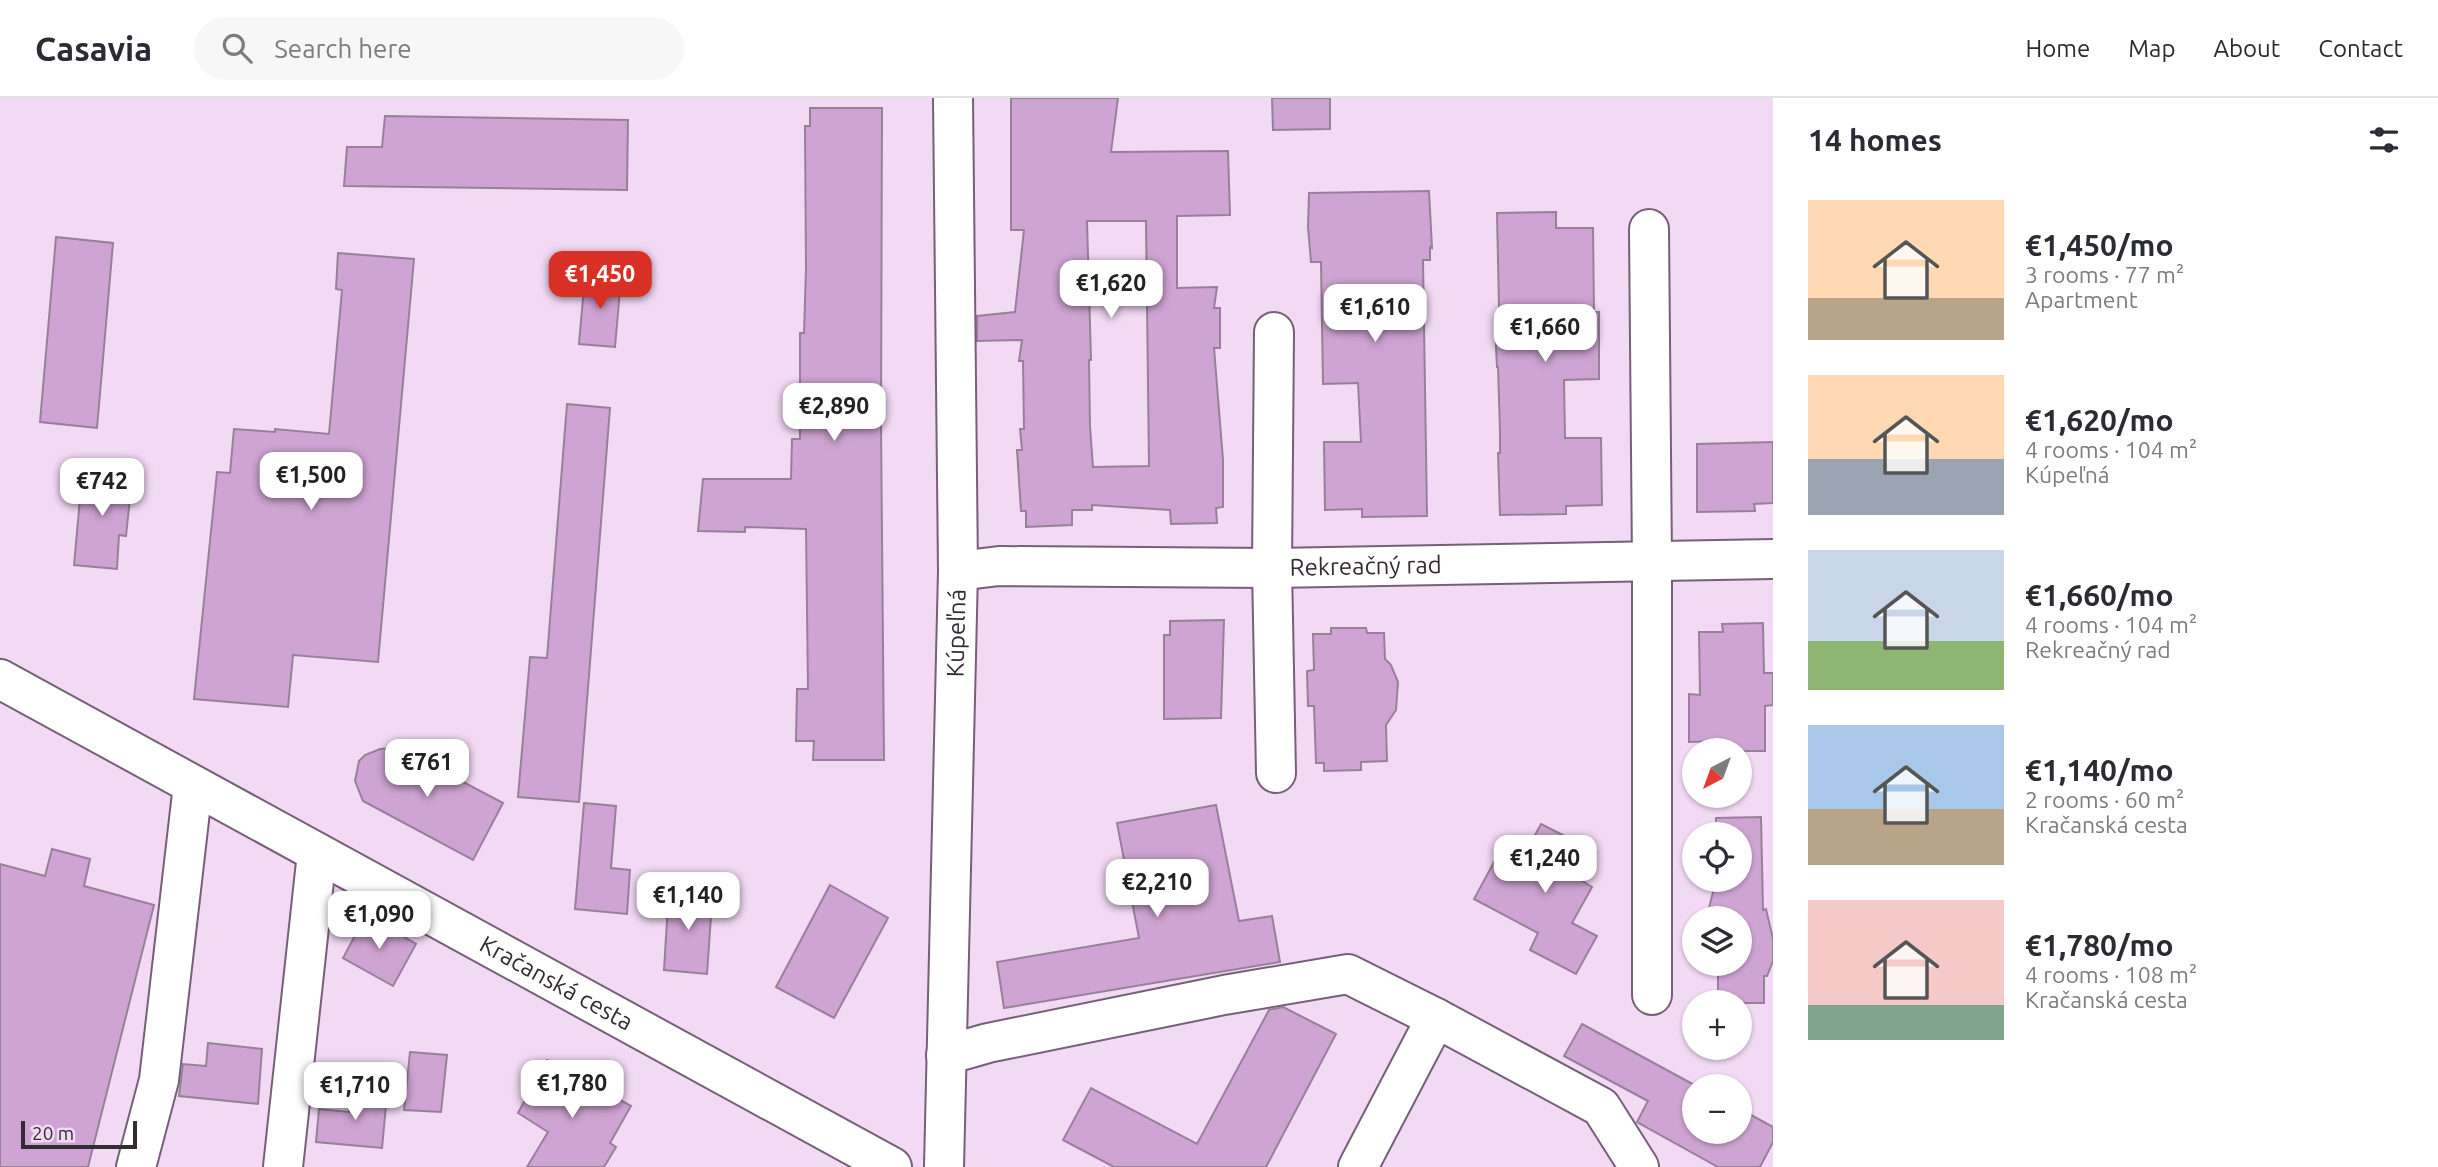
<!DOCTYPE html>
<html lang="en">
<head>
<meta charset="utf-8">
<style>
	:root { --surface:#fff; --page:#f7f7f7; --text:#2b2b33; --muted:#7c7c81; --line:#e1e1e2; --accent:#d93025 }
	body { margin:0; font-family:Ubuntu,sans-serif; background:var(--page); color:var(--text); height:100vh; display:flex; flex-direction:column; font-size:26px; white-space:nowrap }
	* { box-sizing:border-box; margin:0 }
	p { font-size:23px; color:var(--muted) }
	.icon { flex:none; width:38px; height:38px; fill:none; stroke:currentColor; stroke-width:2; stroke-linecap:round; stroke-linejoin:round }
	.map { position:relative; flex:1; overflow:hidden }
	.drawer { display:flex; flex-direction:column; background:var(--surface); width:665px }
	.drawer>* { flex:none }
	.needle { width:46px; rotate:221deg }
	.tools { position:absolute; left:1682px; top:640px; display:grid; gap:14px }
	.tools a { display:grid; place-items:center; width:70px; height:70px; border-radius:50%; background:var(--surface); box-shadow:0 2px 5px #0004; font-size:35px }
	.scale { position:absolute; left:21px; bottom:18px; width:116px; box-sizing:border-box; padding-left:7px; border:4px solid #342b35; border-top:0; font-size:19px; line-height:24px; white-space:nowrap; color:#342b35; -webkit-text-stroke:5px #f2d9f4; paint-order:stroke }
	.price { position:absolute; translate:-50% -60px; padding:0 16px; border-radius:14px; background:#fff; color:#222; font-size:23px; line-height:46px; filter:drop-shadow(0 2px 4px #0008) }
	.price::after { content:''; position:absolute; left:50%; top:42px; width:21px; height:16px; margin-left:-10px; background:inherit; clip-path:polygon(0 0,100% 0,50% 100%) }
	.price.on { background:var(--accent); color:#fff }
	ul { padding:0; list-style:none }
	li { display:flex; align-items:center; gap:21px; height:175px; padding:0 35px }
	li span { display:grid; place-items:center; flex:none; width:196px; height:140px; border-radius:0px; color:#555 }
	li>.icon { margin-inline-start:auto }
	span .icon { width:84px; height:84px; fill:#fffc; stroke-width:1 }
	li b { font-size:30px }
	h2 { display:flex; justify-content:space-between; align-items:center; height:84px; padding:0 35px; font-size:30px }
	header { display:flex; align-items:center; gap:42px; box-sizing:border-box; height:98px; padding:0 35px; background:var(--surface); border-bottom:2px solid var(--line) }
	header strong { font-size:33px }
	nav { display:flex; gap:38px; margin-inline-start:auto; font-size:24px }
	.search { width:490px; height:63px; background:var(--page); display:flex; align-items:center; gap:18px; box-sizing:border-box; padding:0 24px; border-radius:38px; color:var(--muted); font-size:26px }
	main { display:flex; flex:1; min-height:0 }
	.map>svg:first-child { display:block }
	.building { fill:#cea4d2; stroke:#978199; stroke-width:2; fill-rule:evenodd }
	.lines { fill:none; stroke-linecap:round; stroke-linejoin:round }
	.minor-casing { stroke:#756077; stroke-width:42 }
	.minor { stroke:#fff; stroke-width:38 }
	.labels { text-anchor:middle; stroke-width:7; stroke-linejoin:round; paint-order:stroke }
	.street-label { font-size:24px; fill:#342b35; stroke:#f2d9f4 }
</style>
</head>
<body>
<header>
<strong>Casavia</strong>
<div class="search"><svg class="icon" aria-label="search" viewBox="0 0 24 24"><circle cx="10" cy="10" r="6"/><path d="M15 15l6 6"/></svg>Search here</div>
<nav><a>Home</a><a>Map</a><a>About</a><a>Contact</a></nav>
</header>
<main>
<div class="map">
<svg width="1773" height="1069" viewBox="0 0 1773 1069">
	<rect width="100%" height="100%" fill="#f2d9f4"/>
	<!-- building -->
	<g class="building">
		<path d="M1011,0H1118L1111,54L1228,53L1230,117L1177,118V190L1217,189L1214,210H1220V250H1214L1223,362V409L1216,410L1217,425L1171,426L1170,412L1092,407V412H1072V427L1026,429V413H1021L1017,352H1022L1020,331H1024L1023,263H1019L1022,242L977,243V218L1015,214L1024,132H1011ZM1087,123H1146L1149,368L1093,369L1090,329L1089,262H1091Z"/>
		<polygon points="1272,0 1330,0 1330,31 1273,32"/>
		<polygon points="810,10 882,10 881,325 884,662 813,662 814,643 796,643 797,591 808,591 806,431 745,429 745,434 698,433 703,381 791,381 792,341 800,341 800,235 804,235 806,170 805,28 810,28"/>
		<polygon points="385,18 628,22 627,92 344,88 347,49 382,49"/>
		<polygon points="1429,93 1432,150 1430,149 1430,162 1423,162 1427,418 1362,419 1362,411 1325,412 1324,344 1361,344 1358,285 1323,286 1321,164 1311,164 1308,129 1309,95"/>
		<polygon points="1556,114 1556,130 1593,130 1594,214 1599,214 1599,281 1564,282 1565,340 1601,340 1602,407 1566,408 1566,416 1500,417 1498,355 1500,355 1500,333 1498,269 1497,269 1496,249 1499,208 1497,115"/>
		<polygon points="56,139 113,145 97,330 40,324"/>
		<polygon points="338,155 414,161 378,564 293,557 288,609 194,601 217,374 230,375 234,331 275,334 275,331 329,336 342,192 336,191"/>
		<polygon points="585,177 621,181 615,249 579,246"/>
		<polygon points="567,306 610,310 579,704 518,699 530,559 547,560"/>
		<polygon points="1773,344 1773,405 1754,406 1755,413 1697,414 1697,346"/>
		<polygon points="83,368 112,374 118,379 132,381 126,438 119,437 117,471 74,467"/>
		<polygon points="1224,522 1221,620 1164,621 1164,537 1170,537 1170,523"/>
		<polygon points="1763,525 1764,575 1773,575 1773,607 1765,608 1765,653 1725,653 1725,643 1689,644 1689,596 1700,597 1699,534 1723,534 1722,526"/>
		<polygon points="1331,530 1366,530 1367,535 1384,535 1385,561 1391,567 1398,584 1396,612 1386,627 1387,663 1361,664 1361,672 1324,673 1324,665 1316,665 1314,608 1308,608 1307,573 1314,572 1313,536 1331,536"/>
		<polygon points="399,650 503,705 473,762 363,703 355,683 359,663 365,657 380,651"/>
		<polygon points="584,705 616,708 611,770 630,772 627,816 575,811"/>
		<polygon points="1216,707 1239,823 1272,818 1280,864 1004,910 997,864 1139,840 1117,725"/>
		<polygon points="1761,719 1763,812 1766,811 1773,841 1773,863 1767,878 1764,878 1764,905 1718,905 1718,866 1740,866 1740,821 1717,821 1717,814 1708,814 1716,782 1740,782 1740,737 1716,737 1716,720"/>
		<polygon points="1541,726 1596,754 1581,782 1592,789 1572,825 1597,838 1576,876 1530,852 1538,835 1474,801 1500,753 1521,763"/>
		<polygon points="52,751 90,761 84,788 154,807 88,1069 0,1069 0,766 45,778"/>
		<polygon points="678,786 717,807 711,818 707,876 664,872 668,806"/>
		<polygon points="830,787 888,820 834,920 776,889"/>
		<polygon points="366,817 416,846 393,888 343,860"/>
		<polygon points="1283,909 1336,936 1266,1069 1114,1069 1063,1042 1091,990 1197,1046 1269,912"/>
		<polygon points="1582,926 1698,989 1694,989 1694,1034 1740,1034 1740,1011 1773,1029 1773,1044 1760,1069 1718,1069 1637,1024 1648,1003 1564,958"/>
		<polygon points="208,945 262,951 258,1006 179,998 183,966 206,968"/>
		<polygon points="410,954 447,957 441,1014 404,1012"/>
		<polygon points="547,962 631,1008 610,1045 616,1049 604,1069 527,1069 548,1034 518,1015"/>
		<polygon points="351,993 387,997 382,1050 316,1044 319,1011 349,1014"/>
	</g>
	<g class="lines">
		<!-- minor casing -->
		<g class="minor-casing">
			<g id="minor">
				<polyline points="1649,131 1652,464 1652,897"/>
				<polyline points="1274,234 1272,470 1276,675"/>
				<path id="s1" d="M958,473L999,468L1272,470L1773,461"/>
				<path id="s2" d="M0,581L892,1069"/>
				<polyline points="946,957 988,945 1224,897 1348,876 1436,920"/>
				<polyline points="136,1069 159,982 193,687"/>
				<polyline points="283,1069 317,755"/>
				<path id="s3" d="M944,1069L958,473L953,0"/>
				<polyline points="1358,1069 1436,920 1601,1009 1639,1069"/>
			</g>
		</g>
		<!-- minor -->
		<use href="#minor" class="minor"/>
	</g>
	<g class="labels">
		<!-- street labels -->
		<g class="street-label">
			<text dy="8" stroke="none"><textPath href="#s1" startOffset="408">Rekreačný rad</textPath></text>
			<text dy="8" stroke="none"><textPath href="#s3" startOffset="534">Kúpeľná</textPath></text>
			<text dy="8" stroke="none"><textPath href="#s2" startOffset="634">Kračanská cesta</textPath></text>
		</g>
	</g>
</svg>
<div class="tools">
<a><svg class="needle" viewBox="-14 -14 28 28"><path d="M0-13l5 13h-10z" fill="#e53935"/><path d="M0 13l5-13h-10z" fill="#7c7c81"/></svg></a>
<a><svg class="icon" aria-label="locate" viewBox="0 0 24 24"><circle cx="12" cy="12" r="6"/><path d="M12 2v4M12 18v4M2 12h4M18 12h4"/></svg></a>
<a><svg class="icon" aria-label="layers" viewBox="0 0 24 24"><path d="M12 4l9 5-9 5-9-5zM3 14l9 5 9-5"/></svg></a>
<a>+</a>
<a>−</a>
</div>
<div class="scale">20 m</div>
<b class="price on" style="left:600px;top:213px">€1,450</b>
<b class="price" style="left:1111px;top:222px">€1,620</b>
<b class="price" style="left:1375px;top:246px">€1,610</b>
<b class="price" style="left:1545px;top:266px">€1,660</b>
<b class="price" style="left:834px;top:345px">€2,890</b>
<b class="price" style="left:311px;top:414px">€1,500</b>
<b class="price" style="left:102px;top:420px">€742</b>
<b class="price" style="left:427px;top:701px">€761</b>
<b class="price" style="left:1545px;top:797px">€1,240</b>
<b class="price" style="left:1157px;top:821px">€2,210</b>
<b class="price" style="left:688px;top:834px">€1,140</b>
<b class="price" style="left:379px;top:853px">€1,090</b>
<b class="price" style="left:572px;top:1022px">€1,780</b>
<b class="price" style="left:355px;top:1024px">€1,710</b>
</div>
<section class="drawer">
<h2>14 homes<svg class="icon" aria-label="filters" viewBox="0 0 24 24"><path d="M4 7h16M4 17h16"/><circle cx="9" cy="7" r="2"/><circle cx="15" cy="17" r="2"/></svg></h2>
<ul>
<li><span style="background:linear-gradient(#ffd9b3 70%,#b9a48a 0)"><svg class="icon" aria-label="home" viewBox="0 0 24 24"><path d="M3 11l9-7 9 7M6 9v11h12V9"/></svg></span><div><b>€1,450/mo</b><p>3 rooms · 77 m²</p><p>Apartment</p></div></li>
<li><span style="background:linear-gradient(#ffd9b3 60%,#9aa5b1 0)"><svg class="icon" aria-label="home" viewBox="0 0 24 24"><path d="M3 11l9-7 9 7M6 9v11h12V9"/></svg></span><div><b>€1,620/mo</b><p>4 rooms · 104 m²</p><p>Kúpeľná</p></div></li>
<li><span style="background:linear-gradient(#c9d6e8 65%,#8fb573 0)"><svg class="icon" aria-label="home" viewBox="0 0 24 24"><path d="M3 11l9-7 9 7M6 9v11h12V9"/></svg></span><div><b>€1,660/mo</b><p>4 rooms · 104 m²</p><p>Rekreačný rad</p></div></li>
<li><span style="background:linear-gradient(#a9c7e8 60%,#b9a48a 0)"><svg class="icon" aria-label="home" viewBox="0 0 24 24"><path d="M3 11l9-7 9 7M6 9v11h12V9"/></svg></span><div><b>€1,140/mo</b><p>2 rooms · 60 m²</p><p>Kračanská cesta</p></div></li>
<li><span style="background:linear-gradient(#f6c9c9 75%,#7fa58c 0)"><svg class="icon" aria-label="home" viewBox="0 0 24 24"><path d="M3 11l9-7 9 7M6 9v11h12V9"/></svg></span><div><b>€1,780/mo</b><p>4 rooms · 108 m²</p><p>Kračanská cesta</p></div></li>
</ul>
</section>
</main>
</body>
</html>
